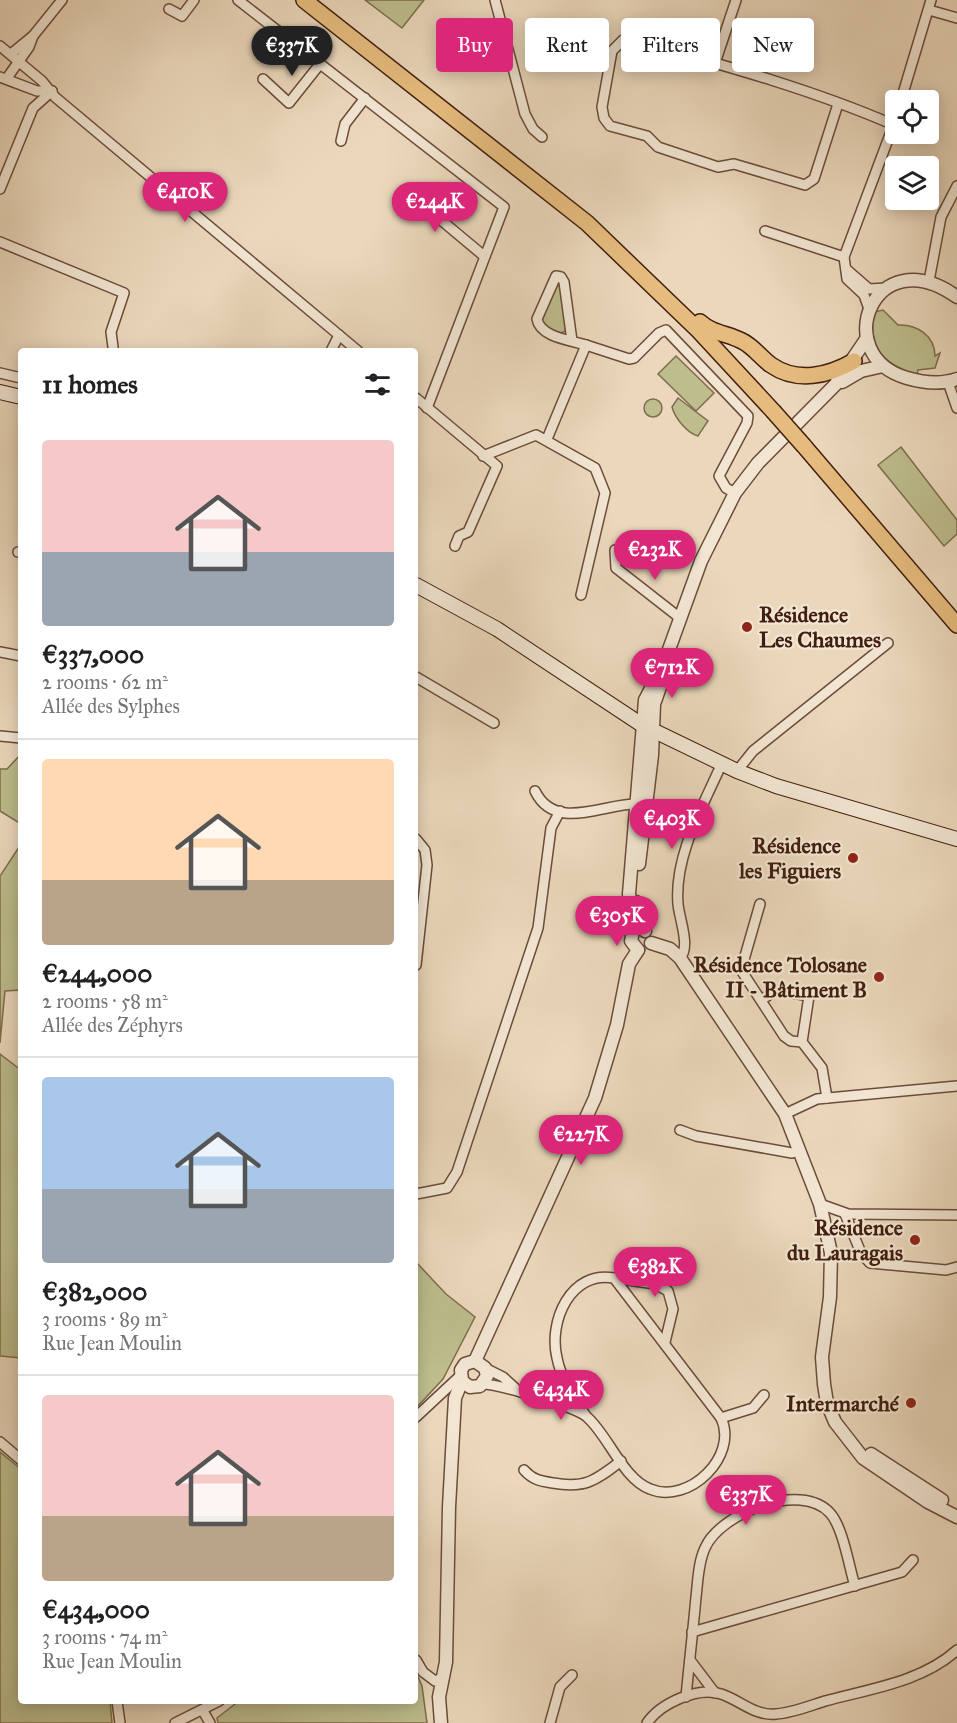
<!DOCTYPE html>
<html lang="en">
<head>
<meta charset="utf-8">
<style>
	:root { --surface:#fff; --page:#f6f6f6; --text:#202124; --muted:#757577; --line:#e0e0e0; --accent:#db2777 }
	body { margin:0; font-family:"IM FELL Great Primer",serif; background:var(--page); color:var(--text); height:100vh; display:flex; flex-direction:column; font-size:22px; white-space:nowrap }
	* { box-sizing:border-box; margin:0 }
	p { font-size:20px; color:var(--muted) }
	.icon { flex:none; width:33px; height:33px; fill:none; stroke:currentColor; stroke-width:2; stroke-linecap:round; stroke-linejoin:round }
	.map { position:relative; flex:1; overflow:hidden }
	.details { position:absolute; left:18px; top:348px; width:400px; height:1356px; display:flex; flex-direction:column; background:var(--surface); border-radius:6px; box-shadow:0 3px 15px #0003 }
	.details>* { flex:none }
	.hud { position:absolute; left:436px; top:18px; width:430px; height:54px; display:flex; gap:12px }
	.tools { position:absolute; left:885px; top:90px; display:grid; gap:12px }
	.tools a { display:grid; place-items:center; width:54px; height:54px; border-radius:6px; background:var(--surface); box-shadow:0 3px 15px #0003; font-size:30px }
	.price { position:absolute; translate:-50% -51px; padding:0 14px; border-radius:21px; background:var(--accent); color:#fff; font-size:20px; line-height:39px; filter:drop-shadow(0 2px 3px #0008) }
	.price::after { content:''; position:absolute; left:50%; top:36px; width:18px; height:14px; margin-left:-9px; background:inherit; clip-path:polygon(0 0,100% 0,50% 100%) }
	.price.on { background:#222; color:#fff }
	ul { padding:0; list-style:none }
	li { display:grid; align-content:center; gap:12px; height:318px; padding:0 24px }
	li+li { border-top:2px solid var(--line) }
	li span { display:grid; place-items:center; height:186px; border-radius:6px; color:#555 }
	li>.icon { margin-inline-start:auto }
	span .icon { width:108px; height:108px; fill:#fffc; stroke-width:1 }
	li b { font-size:26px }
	h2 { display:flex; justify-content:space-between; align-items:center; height:72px; padding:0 24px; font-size:26px }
	.pill { padding:0 21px; border-radius:6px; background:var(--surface); box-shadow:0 3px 15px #0003; font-size:21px; line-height:54px }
	.pill.on { background:var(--accent); color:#fff }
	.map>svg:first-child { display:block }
	.green { fill:#bdbd8d; stroke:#7f6e4e; stroke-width:1.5 }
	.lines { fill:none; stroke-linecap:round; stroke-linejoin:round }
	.minor-casing { stroke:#6c4c3a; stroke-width:12 }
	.tertiary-casing { stroke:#6c4c3a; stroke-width:15 }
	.secondary-casing { stroke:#411e0f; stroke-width:16 }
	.primary-casing { stroke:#411e0f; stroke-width:18 }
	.minor { stroke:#f2e6d3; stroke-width:9 }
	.tertiary { stroke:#f2e6d3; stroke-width:12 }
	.secondary { stroke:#f2e6d3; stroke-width:14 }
	.primary { stroke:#e6bc7e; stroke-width:15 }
	.primary-bridge-casing { stroke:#411e0f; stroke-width:18; stroke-linecap:butt }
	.primary-bridge { stroke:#e6bc7e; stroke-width:15 }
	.poi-dot { fill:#8f2418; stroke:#f2e6d3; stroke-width:2 }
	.labels { text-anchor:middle; stroke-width:4.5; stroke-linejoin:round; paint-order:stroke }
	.poi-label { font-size:22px; font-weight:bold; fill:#411e0f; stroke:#f2e6d3; text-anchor:end }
</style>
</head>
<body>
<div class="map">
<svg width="957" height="1723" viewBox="0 0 957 1723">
	<rect width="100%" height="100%" fill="#ebd8bc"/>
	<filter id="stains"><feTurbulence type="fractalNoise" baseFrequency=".00333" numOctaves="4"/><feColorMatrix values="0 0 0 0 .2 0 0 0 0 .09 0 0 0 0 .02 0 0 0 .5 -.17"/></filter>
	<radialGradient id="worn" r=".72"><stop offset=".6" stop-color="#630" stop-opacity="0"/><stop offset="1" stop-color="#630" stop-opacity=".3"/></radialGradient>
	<!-- green -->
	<g class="green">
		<polygon points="365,0 424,0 402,28"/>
		<polygon points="557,283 561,285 567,330 561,333 545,328 541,320"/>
		<path d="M883,310L898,325C917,324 935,336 935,356L940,353L935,368L918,370L917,376C884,363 867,351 874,312Z"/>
		<polygon points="676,356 714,393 696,411 658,374"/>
		<path d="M678,398L708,421L698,436C687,433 675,418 672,407Z"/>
		<circle cx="653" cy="408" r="9"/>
		<polygon points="901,447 957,520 957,534 944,546 878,465"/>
		<polygon points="21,754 21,824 0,811 0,769 7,769"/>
		<polygon points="21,844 21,990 5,991 0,1043 0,876"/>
		<polygon points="0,1054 21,1070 21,1358 0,1356"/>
		<polygon points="416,1262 446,1294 475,1317 443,1379 416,1408"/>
		<polygon points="0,1452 21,1469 21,1701 110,1701 112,1723 0,1723"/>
		<polygon points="416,1672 422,1686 427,1723 218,1723 217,1718 239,1701 416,1701"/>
	</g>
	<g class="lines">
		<!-- minor casing -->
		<g class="minor-casing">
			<g id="minor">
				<polyline points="238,0 504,207 427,408"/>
				<polyline points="495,0 525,114 533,129 542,137"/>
				<polyline points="169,9 182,16 194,0"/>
				<polyline points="929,10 957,18"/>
				<polyline points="0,46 42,81 55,97 358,351"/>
				<polyline points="11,54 33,36 62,0"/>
				<polyline points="715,63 736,0"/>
				<polyline points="0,77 37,91 52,91"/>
				<polyline points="7,78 29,47 33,36"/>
				<polyline points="263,79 289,103 320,64"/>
				<polyline points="901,100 931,0"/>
				<path d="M838,104L814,179L805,185L734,164L718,167L658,147L647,136L610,126L604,118L602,107L612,51L623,40L637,41C723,65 811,89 894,125"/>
				<polyline points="341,141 345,124 365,98"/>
				<polyline points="0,189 33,108 52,91"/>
				<polyline points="418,189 423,205 484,256"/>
				<polyline points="765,231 844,257"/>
				<polyline points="0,242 124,293 111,332 113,347"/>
				<polyline points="846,269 869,289 887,288"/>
				<polyline points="929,281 941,217 957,186"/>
				<polyline points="869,309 864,295 847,279 844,257 895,121"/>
				<path d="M572,341L564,282L561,277L556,276L537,319C540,337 570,340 586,345"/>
				<polyline points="331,351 339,335"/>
				<polyline points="0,373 21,378"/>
				<polyline points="948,382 957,408"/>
				<polyline points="416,398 497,466 468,532 459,536 455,546"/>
				<polyline points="547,439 586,345 629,359 634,358 659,333 666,330 748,416 747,423 719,476 726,488 735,493"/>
				<polyline points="483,456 536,435 595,468 605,493 581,595"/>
				<polyline points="615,550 616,568 680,618"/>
				<polyline points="18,552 21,552"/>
				<polyline points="0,652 21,656"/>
				<polyline points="416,677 494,723"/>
				<polyline points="0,736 21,738"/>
				<polyline points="737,771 753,751 888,643"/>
				<path d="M535,791C556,834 608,801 642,804"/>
				<polyline points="416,839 425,850 427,865 416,965"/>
				<polyline points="760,904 741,970 784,1036 791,1041 802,1042"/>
				<path d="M680,958C691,947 679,918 678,904C674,856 703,806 722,763"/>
				<polyline points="761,1000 777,990 809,996 802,1042 822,1068 827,1098"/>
				<polyline points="785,1114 817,1099 957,1086"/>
				<polyline points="680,1130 696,1136 792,1153 800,1151"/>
				<polyline points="416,1194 447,1188 457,1172 538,928 551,828 560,811"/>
				<polyline points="820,1204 848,1214 957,1215"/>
				<polyline points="845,1214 861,1253 870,1263 946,1270 957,1267"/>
				<polyline points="614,1278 655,1284 668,1291 673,1309 665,1342"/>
				<polyline points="485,1368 503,1377 515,1388"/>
				<path d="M482,1384C499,1384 576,1407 587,1417C608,1435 623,1479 650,1489C689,1505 739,1456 721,1418L614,1278C571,1270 548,1321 557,1358C561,1379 574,1398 586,1416"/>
				<polyline points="544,1400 554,1395 565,1381"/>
				<polyline points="416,1417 460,1376"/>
				<polyline points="721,1418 753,1408 764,1395"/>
				<polyline points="0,1442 21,1460"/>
				<path d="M524,1470C533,1480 540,1481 553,1483C586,1489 596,1480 621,1461"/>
				<polyline points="692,1632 902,1572 913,1560"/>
				<polyline points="416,1660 423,1672 435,1681 444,1677"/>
				<polyline points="690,1660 715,1693"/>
				<path d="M686,1697C689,1664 693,1631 696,1597C698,1581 698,1563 705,1548C720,1513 801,1481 830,1513C843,1527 849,1567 855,1586"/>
				<polyline points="117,1701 120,1723"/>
				<polyline points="203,1711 210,1723"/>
				<polyline points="175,1723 219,1701"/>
				<polyline points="550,1723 560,1687 572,1675"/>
				<path d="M647,1723C660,1704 697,1686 721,1694C740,1700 754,1716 776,1714C792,1713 809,1706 825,1701C869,1689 922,1682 957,1650"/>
			</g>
		</g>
		<!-- tertiary casing -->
		<g class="tertiary-casing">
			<g id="tertiary">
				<path d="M957,297C874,237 828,355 907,378C924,383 940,385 957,379"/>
				<polyline points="842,382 861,371 883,366"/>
				<polyline points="639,864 652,755 654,704 661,684 663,667"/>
				<polyline points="636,902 645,931"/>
				<polyline points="651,943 670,949 680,958 785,1114 820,1204 831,1253 830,1297 822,1357 824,1384 827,1403 835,1422 863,1458 928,1502 957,1517"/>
				<polyline points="638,950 631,941 634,927 629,894 645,700 663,666 701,561 735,493 758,463 835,385 867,338"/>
				<polyline points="475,1361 595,1098 617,1025 629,964 638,950"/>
				<polyline points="871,1454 942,1500"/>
				<polyline points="441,1723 439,1697 446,1662 449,1507 455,1398 462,1381 461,1370 465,1364 475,1361 485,1368 487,1376 480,1386 470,1387 462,1381"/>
			</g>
		</g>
		<!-- secondary casing -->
		<g class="secondary-casing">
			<g id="secondary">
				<polyline points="0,392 21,397"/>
				<polyline points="416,585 497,629 642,725 737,771 776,786 957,839"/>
			</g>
		</g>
		<!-- primary casing -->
		<g class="primary-casing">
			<g id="primary">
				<polyline points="304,0 587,223 697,329 773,411"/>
				<path d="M700,322C713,334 727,333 742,341C753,346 761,358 771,365C797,383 828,376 854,361"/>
				<polyline points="804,446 957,625"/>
			</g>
		</g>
		<!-- minor -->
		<use href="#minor" class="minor"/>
		<!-- tertiary -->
		<use href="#tertiary" class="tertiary"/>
		<!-- secondary -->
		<use href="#secondary" class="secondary"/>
		<!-- primary -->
		<use href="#primary" class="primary"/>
		<!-- primary-bridge casing -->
		<g class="primary-bridge-casing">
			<polyline id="primary-bridge" points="773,411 804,446"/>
		</g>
		<!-- primary-bridge -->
		<use href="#primary-bridge" class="primary-bridge"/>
	</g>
	<!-- markers -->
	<g class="poi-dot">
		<circle cx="747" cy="627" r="6"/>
		<circle cx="853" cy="858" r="6"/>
		<circle cx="879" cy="977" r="6"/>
		<circle cx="915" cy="1240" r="6"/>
		<circle cx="911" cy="1403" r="6"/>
	</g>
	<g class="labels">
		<!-- poi labels -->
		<g class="poi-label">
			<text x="759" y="622" text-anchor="start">Résidence<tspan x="759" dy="25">Les Chaumes</tspan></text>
			<text x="841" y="853">Résidence<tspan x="841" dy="25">les Figuiers</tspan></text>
			<text x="867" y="972">Résidence Tolosane<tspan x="867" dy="25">II - Bâtiment B</tspan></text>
			<text x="903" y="1235">Résidence<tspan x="903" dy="25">du Lauragais</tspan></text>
			<text x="899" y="1411">Intermarché</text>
		</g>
	</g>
	<rect width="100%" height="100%" filter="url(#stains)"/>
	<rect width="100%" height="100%" fill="url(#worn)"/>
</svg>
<div class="tools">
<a><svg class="icon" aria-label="locate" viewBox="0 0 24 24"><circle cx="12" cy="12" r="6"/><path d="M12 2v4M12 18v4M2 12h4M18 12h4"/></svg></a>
<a><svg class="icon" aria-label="layers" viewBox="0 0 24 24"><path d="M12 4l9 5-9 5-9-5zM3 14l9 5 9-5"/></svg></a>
</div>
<b class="price on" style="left:292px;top:77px">€337K</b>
<b class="price" style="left:185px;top:223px">€410K</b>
<b class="price" style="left:435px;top:233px">€244K</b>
<b class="price" style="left:655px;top:581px">€232K</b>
<b class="price" style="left:672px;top:699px">€712K</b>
<b class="price" style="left:672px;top:850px">€403K</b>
<b class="price" style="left:617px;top:947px">€305K</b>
<b class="price" style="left:581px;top:1166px">€227K</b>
<b class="price" style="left:655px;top:1298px">€382K</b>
<b class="price" style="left:561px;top:1421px">€434K</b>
<b class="price" style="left:746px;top:1526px">€337K</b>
<div class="hud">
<a class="pill on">Buy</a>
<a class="pill">Rent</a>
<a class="pill">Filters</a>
<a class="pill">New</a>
</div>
<section class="details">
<h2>11 homes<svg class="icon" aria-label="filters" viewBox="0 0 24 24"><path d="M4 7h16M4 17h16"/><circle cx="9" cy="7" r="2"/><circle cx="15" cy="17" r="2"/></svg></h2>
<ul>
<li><span style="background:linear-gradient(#f6c9c9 60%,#9aa5b1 0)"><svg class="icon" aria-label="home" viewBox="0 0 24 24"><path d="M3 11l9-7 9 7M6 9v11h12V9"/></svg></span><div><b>€337,000</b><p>2 rooms · 62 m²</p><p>Allée des Sylphes</p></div></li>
<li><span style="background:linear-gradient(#ffd9b3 65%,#b9a48a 0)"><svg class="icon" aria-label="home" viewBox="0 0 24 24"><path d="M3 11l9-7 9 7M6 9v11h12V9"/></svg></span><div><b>€244,000</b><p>2 rooms · 58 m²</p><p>Allée des Zéphyrs</p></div></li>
<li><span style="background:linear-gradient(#a9c7e8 60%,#9aa5b1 0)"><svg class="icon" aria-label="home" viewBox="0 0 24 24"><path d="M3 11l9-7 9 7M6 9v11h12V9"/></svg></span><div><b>€382,000</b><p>3 rooms · 89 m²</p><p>Rue Jean Moulin</p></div></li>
<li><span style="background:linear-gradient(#f6c9c9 65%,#b9a48a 0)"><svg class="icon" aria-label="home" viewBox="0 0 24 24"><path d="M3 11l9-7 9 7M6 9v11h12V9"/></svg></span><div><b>€434,000</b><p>3 rooms · 74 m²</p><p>Rue Jean Moulin</p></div></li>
</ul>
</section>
</div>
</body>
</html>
